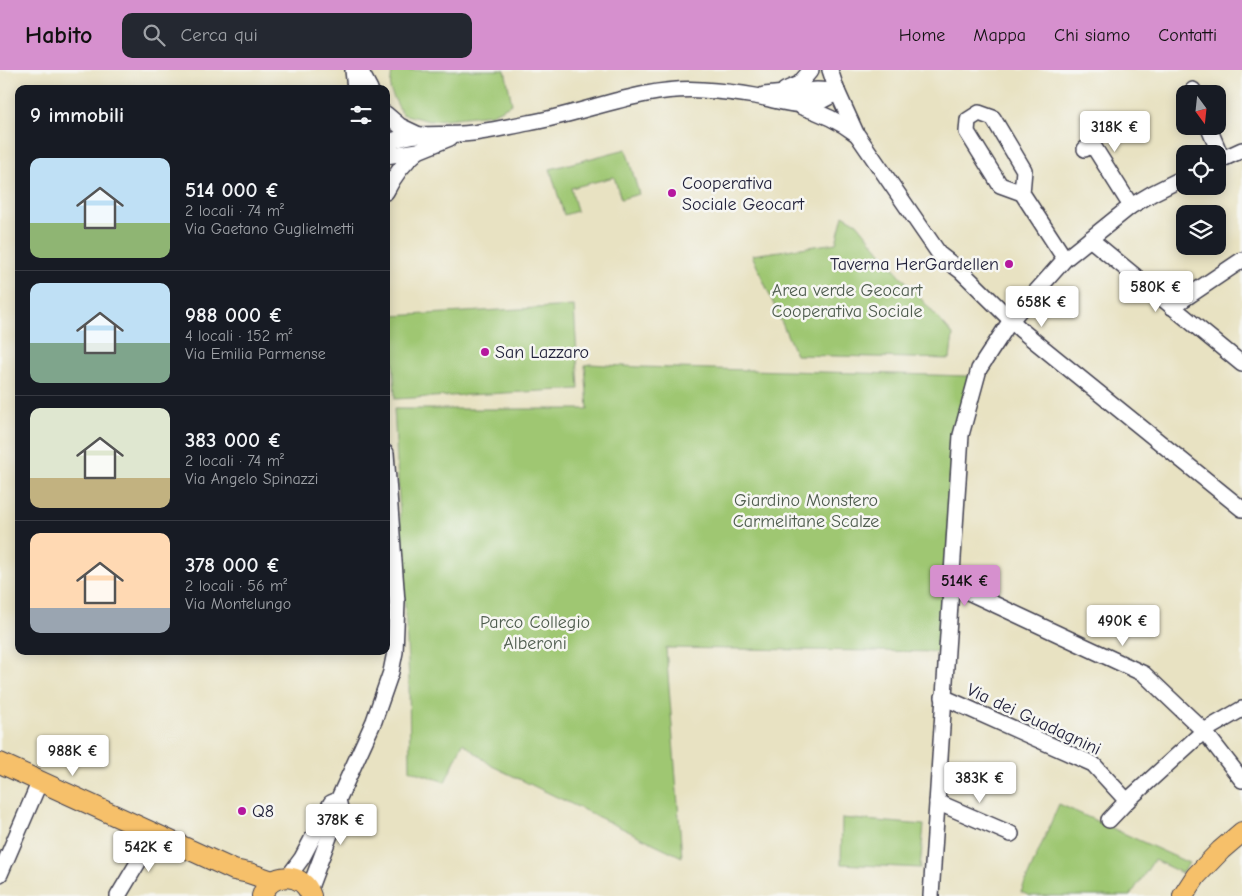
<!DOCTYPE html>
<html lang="it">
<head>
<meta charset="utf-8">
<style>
	:root { --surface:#171b24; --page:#242831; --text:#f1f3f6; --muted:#9ea1a6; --line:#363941; --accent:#d690ce }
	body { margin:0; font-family:"Comic Neue",sans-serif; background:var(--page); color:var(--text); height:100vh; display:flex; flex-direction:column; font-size:19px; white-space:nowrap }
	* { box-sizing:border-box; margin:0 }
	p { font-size:16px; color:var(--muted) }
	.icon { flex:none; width:28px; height:28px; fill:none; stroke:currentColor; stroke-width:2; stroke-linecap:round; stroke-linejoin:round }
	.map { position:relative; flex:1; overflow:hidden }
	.sheet { position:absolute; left:15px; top:15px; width:375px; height:570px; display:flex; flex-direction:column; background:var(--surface); border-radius:10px; box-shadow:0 2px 12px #0003 }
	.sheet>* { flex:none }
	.needle { width:32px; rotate:165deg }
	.buttons { position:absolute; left:1176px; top:15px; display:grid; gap:10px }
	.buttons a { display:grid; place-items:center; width:50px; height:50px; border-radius:10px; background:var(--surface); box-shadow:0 2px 12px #0003; font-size:25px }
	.price { position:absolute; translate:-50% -42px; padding:0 11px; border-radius:5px; background:#fff; color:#222; font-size:16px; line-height:32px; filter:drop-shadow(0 1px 2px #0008) }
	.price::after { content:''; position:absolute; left:50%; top:30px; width:15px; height:11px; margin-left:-8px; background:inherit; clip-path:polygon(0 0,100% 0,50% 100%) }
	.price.active { background:var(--accent); color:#111 }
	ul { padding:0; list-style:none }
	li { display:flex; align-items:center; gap:15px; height:125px; padding:0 15px }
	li+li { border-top:1px solid var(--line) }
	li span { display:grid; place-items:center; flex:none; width:140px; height:100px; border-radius:10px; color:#555 }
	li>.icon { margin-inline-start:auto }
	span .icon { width:60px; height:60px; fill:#fffc; stroke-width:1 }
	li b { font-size:21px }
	h2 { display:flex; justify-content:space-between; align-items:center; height:60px; padding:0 15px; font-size:21px }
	header { display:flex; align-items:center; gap:30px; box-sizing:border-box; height:70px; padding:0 25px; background:var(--accent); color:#111 }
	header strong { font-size:24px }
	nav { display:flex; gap:28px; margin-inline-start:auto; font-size:18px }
	.search { width:350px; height:45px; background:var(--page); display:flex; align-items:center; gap:12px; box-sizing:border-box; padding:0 18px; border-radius:10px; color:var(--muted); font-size:19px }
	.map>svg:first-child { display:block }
	.green { fill:#9fc772; stroke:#607456 }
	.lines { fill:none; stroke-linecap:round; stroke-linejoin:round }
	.minor-casing { stroke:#403f4f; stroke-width:18 }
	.major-casing { stroke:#403f4f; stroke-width:22 }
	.minor { stroke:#fff; stroke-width:15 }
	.major { stroke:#f6c06b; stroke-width:20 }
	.poi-dot { fill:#b5179e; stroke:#f6f6f2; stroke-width:2 }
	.labels { text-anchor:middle; stroke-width:5; stroke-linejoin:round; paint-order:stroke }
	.poi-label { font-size:18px; fill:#22223b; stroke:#f6f6f2; text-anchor:start }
	.park-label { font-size:18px; fill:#4e5c4e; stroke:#f6f6f2 }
	.street-label { font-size:18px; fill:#22223b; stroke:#f6f6f2 }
</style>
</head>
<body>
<header>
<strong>Habito</strong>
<div class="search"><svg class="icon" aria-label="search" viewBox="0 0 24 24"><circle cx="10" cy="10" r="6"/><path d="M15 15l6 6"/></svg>Cerca qui</div>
<nav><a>Home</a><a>Mappa</a><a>Chi siamo</a><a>Contatti</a></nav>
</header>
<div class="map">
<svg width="1242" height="826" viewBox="0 0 1242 826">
	<rect width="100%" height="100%" fill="#f6f6f2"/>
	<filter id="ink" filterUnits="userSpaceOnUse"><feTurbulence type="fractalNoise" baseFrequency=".02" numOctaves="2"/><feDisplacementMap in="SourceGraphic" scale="10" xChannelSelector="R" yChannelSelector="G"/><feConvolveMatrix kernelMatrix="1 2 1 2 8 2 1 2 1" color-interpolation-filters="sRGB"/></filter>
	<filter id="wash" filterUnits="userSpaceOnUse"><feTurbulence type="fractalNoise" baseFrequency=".0096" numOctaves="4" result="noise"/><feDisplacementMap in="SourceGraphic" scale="20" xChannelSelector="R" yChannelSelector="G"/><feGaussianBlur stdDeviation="1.12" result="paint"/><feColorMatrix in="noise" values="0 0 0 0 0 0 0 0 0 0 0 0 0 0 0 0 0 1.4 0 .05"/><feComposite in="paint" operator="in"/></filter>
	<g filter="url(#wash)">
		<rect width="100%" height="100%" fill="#e8e2c2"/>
		<!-- green -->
		<g class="green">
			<polygon points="392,0 505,0 512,34 492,44 429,51 402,44 390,20"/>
			<polygon points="626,79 639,124 621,129 614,107 571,118 577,141 564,145 550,99"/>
			<polygon points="843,145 857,153 892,196 953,265 950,289 796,285 752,185 836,173"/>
			<polygon points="574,236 579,319 395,329 391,246"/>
			<polygon points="590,294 640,297 969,306 940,582 666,578 682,787 492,696 463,673 445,712 410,700 409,610 394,339 588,339 585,295"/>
			<polygon points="1059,734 1189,793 1182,803 1154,790 1130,826 1030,826 1021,822"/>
			<polygon points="842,748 924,755 920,798 841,794"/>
		</g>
	</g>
	<g filter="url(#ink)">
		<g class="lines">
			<!-- minor casing -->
			<g class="minor-casing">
				<g id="minor">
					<polyline points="353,0 355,19"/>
					<polyline points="360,0 370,19"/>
					<polyline points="830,0 837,21 856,63 940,185 961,201 1021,260 1242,439"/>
					<polyline points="785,20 799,14 811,0"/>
					<polyline points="1193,20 1195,24"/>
					<polyline points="764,25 817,20 837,21"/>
					<path d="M802,37C822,43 839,51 855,63"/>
					<polyline points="386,44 400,56 419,65"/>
					<polyline points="1208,56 1222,89"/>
					<path d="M386,73C397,69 408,65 419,65C433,64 447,65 461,64C483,63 506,57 528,53C587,43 642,16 702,20C719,21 738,23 755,26C785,31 810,45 837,21"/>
					<polyline points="1085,79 1092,74 1131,136"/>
					<polyline points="386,86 418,81 450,68"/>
					<polyline points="1218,91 1242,80"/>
					<path d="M386,122C394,106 403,93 417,82"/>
					<polyline points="1022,123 1000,115 967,62 968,50 979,43 993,48 1024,100 1022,123 1065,189"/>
					<polyline points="1090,169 1242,294"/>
					<polyline points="1172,237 1242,190"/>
					<polyline points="951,514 1144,604 1204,661 1242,710"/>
					<polyline points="943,627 1093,694 1127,731"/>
					<polyline points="937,732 1011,764"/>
					<polyline points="1109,750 1127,731 1204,661 1242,639"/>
					<polyline points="0,804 40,711"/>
					<polyline points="288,807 302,788 331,733 338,730"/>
					<polyline points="309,820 340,738 338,730 374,651 391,602 395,582 397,532 386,383"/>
					<polyline points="118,826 155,764"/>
					<polyline points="931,826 961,365 979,299 1011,250 1025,234 1065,189 1090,169 1131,136 1153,123 1185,107"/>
				</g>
			</g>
			<!-- major casing -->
			<g class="major-casing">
				<g id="major">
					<polyline points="0,693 234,800 249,803 272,811"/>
					<path d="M262,826C270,801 303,801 311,826"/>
					<polyline points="1183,826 1196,806 1221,780 1242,762"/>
				</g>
			</g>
			<!-- minor -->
			<use href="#minor" class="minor"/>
			<!-- major -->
			<use href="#major" class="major"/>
		</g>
	</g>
	<!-- markers -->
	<g class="poi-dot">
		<circle cx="672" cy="123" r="5"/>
		<circle cx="1009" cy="194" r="5"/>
		<circle cx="485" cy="282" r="5"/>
		<circle cx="242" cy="741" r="5"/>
	</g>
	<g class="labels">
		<!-- poi labels -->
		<g class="poi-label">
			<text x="682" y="119">Cooperativa<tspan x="682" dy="21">Sociale Geocart</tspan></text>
			<text x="999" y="200" text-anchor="end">Taverna HerGardellen</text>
			<text x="495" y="288">San Lazzaro</text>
			<text x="252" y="747">Q8</text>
		</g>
		<!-- park labels -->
		<g class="park-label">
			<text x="847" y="226">Area verde Geocart<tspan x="847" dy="21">Cooperativa Sociale</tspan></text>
			<text x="806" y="436">Giardino Monstero<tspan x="806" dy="21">Carmelitane Scalze</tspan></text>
			<text x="535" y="558">Parco Collegio<tspan x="535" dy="21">Alberoni</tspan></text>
		</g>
		<!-- street labels -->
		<g class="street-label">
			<text transform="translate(1034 649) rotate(25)" y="6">Via dei Guadagnini</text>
		</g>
	</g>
</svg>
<div class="buttons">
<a><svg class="needle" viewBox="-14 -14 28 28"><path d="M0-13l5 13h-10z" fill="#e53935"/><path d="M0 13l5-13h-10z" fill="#9ea1a6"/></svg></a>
<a><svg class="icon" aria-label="locate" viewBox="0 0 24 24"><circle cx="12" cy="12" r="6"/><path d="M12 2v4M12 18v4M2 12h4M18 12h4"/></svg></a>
<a><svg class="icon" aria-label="layers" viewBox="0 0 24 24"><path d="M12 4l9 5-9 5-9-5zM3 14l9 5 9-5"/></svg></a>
</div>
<b class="price" style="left:1115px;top:83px">318K €</b>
<b class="price" style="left:1156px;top:243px">580K €</b>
<b class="price" style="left:1042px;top:258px">658K €</b>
<b class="price active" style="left:965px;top:537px">514K €</b>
<b class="price" style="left:1123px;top:577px">490K €</b>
<b class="price" style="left:73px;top:707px">988K €</b>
<b class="price" style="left:980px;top:734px">383K €</b>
<b class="price" style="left:341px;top:776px">378K €</b>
<b class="price" style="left:149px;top:803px">542K €</b>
<section class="sheet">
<h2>9 immobili<svg class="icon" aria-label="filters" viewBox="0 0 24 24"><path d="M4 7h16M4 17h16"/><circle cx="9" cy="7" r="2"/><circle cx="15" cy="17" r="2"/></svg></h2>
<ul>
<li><span style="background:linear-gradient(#bfe0f5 65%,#8fb573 0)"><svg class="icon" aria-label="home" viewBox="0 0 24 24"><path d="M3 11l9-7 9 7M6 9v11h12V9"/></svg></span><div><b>514 000 €</b><p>2 locali · 74 m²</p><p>Via Gaetano Guglielmetti</p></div></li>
<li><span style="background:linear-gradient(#bfe0f5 60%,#7fa58c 0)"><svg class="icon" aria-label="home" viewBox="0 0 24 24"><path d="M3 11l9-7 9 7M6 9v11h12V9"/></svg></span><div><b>988 000 €</b><p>4 locali · 152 m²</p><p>Via Emilia Parmense</p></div></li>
<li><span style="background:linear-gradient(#dfe7d0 70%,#c2b280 0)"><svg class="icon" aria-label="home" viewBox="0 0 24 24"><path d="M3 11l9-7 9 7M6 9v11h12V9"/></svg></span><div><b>383 000 €</b><p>2 locali · 74 m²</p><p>Via Angelo Spinazzi</p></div></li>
<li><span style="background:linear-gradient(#ffd9b3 75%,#9aa5b1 0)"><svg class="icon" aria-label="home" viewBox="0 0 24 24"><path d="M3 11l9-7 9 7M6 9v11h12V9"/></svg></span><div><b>378 000 €</b><p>2 locali · 56 m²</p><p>Via Montelungo</p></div></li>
</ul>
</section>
</div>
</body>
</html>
